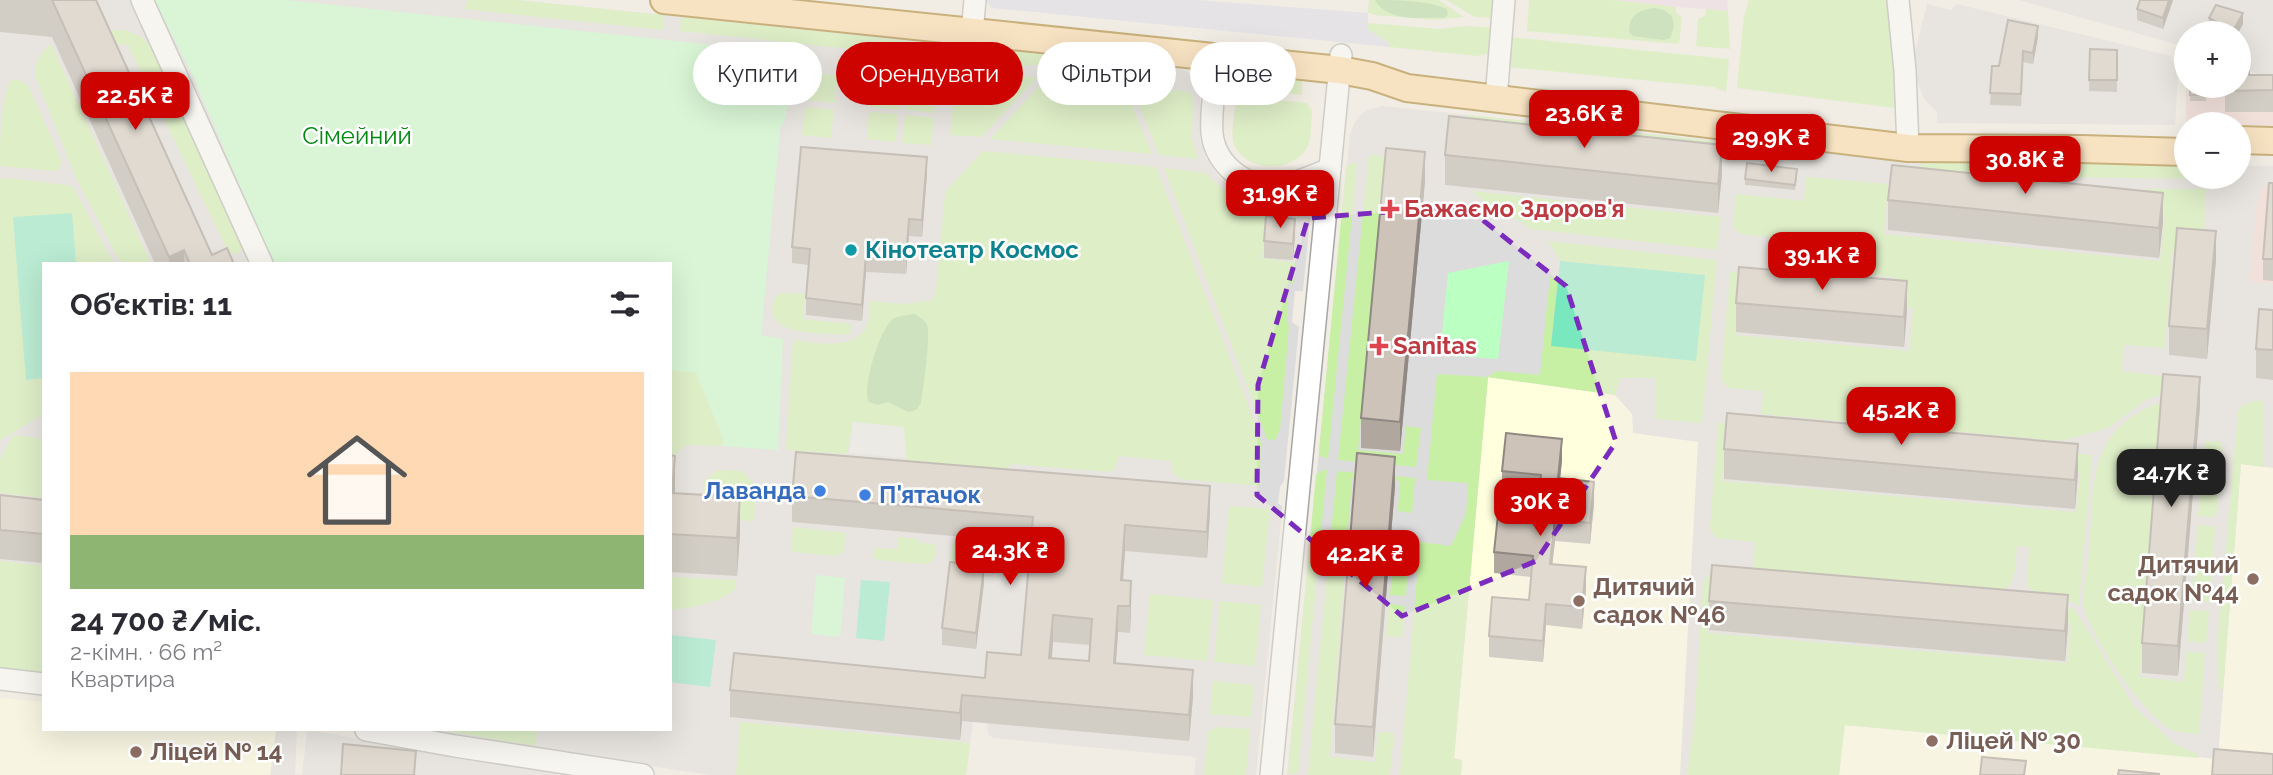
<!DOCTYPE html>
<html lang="uk">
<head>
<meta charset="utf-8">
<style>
	:root { --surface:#fff; --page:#f7f7f7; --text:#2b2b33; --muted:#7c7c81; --line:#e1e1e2; --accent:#cd0300 }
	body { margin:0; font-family:Raleway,sans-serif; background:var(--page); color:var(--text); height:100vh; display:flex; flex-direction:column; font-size:26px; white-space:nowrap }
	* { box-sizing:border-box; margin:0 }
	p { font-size:23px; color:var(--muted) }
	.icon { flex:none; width:38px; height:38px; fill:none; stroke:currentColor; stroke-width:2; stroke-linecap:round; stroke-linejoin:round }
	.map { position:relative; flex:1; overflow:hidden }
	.drawer { position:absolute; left:42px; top:262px; width:630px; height:469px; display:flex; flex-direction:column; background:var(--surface); border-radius:0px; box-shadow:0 7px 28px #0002 }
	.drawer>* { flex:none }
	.hud { position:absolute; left:693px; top:42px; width:665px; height:63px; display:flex; gap:14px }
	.buttons { position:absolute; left:2174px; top:21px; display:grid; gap:14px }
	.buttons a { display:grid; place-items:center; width:77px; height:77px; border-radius:50%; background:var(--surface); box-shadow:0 7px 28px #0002; font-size:35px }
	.price { position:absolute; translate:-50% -60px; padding:0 16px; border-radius:14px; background:var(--accent); color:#fff; font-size:23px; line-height:46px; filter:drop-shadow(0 2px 4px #0008) }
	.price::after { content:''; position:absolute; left:50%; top:42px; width:21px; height:16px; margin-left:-10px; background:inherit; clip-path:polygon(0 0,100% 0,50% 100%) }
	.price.selected { background:#222; color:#fff }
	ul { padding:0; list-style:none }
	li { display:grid; align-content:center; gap:14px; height:371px; padding:0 28px }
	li+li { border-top:2px solid var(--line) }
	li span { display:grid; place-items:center; height:217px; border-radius:0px; color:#555 }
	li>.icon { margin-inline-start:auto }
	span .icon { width:126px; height:126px; fill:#fffc; stroke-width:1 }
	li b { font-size:30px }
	h2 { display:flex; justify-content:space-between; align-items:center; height:84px; padding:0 28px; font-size:30px }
	.tag { padding:0 24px; border-radius:32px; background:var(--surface); box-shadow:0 7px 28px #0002; font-size:24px; line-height:63px }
	.tag.selected { background:var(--accent); color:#fff }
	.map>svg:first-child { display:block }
	.residential { fill:#dddcdc }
	.commercial { fill:#f3d3d1 }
	.industrial { fill:#ead5e6 }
	.education { fill:#ffffde }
	.grass { fill:#c8f0a4 }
	.forest { fill:#a6d494 }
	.park { fill:#bcffc3 }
	.pitch { fill:#7ae8bf }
	.parking { fill:#e7e7e7 }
	.plaza { fill:#d8d8e7 }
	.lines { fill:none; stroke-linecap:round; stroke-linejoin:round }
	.minor-casing { stroke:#a6a6a6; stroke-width:24 }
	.major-casing { stroke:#996900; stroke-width:30 }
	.minor { stroke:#fff; stroke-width:21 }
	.major { stroke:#ffd59a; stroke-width:26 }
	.wall { fill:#b0a89f; fill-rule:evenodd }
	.shaded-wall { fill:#908882 }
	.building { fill:#cdc3b9; stroke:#908882; stroke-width:2; fill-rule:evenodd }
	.marked { fill:none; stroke:#7b2cbf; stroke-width:5; stroke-dasharray:14 9; stroke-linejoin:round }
	.health-dot { fill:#e0444e; stroke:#fff; stroke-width:2.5 }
	.culture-dot { fill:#0f9aa8; stroke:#fff; stroke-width:2.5 }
	.shop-dot { fill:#3f7fe0; stroke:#fff; stroke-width:2.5 }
	.education-dot { fill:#8d6e63; stroke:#fff; stroke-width:2.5 }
	.labels { text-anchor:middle; stroke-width:5; stroke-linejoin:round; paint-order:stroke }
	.park-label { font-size:24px; fill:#00890e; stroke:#fff }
	.health-label { font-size:24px; font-weight:bold; fill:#be3a42; stroke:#fff; text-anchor:start }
	.culture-label { font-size:24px; font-weight:bold; fill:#0d838f; stroke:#fff; text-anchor:start }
	.shop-label { font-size:24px; font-weight:bold; fill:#366cbe; stroke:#fff; text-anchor:end }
	.education-label { font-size:24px; font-weight:bold; fill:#785e54; stroke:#fff; text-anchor:start }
</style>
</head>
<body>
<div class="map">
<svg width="2273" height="775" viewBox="0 0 2273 775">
	<rect width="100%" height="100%" fill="#f1ede4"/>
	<!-- residential -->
	<g class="residential">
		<polygon points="0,0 517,0 1175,67 1186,71 1195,79 1200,90 1200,141 1206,159 1220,178 1232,187 1259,197 1280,198 1303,192 1308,193 1312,198 1303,291 1295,291 1292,322 1299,327 1284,481 1280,487 1278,503 1282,506 1282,511 1256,775 1194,775 1196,757 993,738 988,734 987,723 973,722 966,775 711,775 402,730 670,730 670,264 44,264 44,676 0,671"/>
		<polygon points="2019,0 2273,0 2273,78 2238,68 2238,33 2186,33 2186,47"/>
		<polygon points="1927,4 1951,10 1957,4 2171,56 2178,76 2175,125 1937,123 1937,112 1924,99 1913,70 1912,64"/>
		<polygon points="1382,106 1904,160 2186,177 2238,177 2238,166 2273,166 2273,775 1287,775 1350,135 1354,123 1359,116 1367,110"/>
		<polygon points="276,730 297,730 295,774 302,775 307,732 310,730 469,758 593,775 270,775"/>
	</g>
	<!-- commercial -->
	<g class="commercial">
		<polygon points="2186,86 2238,86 2273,91 2273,126 2186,124"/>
		<polygon points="2262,186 2273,186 2273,284 2250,282 2256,211"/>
	</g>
	<!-- industrial -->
	<polygon class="industrial" points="1612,0 1727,0 1728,11 1676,7"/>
	<!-- education -->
	<g class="education">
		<polygon points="1488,377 1615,395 1632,414 1633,433 1698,442 1680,775 1461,775 1462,760 1454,759"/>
		<polygon points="2241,464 2273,468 2273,775 1839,775 1844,725 2218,759"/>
		<polygon points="0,698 44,702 44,730 276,730 270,775 0,775"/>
	</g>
	<!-- grass -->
	<g class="grass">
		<polygon points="468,0 517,0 663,15 663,30 464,9"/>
		<polygon points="1369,0 1438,0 1464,17 1435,20 1375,15 1368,13"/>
		<polygon points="1446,0 1497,0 1498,18 1475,17"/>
		<polygon points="1529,0 1612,0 1676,7 1676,13 1682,17 1679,44 1527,31"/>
		<polygon points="1749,0 1890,0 1898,72 1895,108 1737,88 1744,16"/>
		<polygon points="1706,9 1728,11 1730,49 1696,46 1698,19 1705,16"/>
		<polygon points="681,17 928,43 927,57 680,31"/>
		<polygon points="1368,23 1439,29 1466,26 1497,28 1491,53 1478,56 1389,47 1389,43 1367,29"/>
		<polygon points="124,30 142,37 153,50 243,247 237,254 232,254 225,245 128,45 118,44 101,49 108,31"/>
		<polygon points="1508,37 1729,59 1726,92 1714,87 1508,67"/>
		<path d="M51,44L151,264H121L76,178L36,78C34,63 39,53 51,44Z"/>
		<path d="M964,47L1054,55C1041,75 984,62 963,61Z"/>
		<polygon points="956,71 1037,78 981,137 950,135"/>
		<polygon points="808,73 837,75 835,103 806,100"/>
		<polygon points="1266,78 1302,80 1302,95 1237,88 1250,81"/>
		<path d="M16,79L28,85L62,162L59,169L55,171L0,166C0,139 0,105 10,81Z"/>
		<polygon points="1046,79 1124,85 1152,154 990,139"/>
		<polygon points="872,80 901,82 899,110 870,107"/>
		<polygon points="908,83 937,85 934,113 905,110"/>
		<polygon points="1131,86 1190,92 1193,99 1192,139 1198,159 1159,155"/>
		<path d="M1240,96L1307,103L1312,110C1311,121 1312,138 1307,148C1292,174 1245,172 1234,144C1231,135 1233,126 1234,117C1235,109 1235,102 1240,96Z"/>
		<polygon points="805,107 834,110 831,138 802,135"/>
		<polygon points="869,112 898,114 896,142 867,139"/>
		<polygon points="905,115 934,118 931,145 902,143"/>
		<polygon points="1468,115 1713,141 1712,152 1468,126"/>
		<path d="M983,151L1156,167L1257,428L1261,444L1259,486L1180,479L1173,473L1171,461L1119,456L1114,470L1109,472L1011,464L1007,470L912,461L908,460L904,455L903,427L853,422L847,454L786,450L793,340C815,343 858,352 868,323C870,317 870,308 870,301L905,304L933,300L936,291L945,192Z"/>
		<polygon points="1369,155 1385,156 1358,450 1403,454 1406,426 1421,428 1416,467 1338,460"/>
		<polygon points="1921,161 2186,165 2186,177 2219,177 2219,179 1920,176"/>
		<polygon points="1354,162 1357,165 1328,459 1320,456 1319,452 1346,167"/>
		<path d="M1164,168L1206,173C1229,199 1245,202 1277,207L1283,213L1285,221L1265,230L1262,258L1295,263L1293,283H1288L1287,322L1289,326L1280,430L1275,440L1267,439Z"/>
		<polygon points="1806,177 1888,184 1884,234 2160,261 2165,218 2142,216 2143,189 2205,189 2204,252 2175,251 2172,254 2165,348 2124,345 2121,371 2177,378 2166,393 2146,400 2108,428 2061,441 1761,414 1763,391 1728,388 1721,379 1730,272 1758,274 1738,291 1735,335 1909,351 1913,308 1891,305 1893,277 1767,264 1770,237 1741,234 1733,227 1736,194 1804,201"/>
		<polygon points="8,178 73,186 114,264 76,264 71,213 13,218 27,380 44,378 44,414 0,440 0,179"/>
		<polygon points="1471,191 1721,217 1717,250 1531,229 1520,221 1499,212"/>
		<polygon points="1548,241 1717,260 1702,423 1655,419 1655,378 1620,378 1615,395 1488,377 1454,758 1462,760 1461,775 1400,775 1420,542 1451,546 1466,514 1468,483 1427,480 1437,374 1487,377 1497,371 1540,375 1550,277 1558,278 1551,346 1705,275 1560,261"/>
		<path d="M783,293L805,294L803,319L851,324L850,335C827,333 755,338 776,296Z"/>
		<polygon points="670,330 696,372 724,441 722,446 686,445 670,460"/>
		<polygon points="2253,401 2264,401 2263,467 2241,464 2223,690 2219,687 2217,648 2238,412 2241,406"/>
		<path d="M2162,402L2140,677L2184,682L2186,652L2205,653L2199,734C2190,733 2176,733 2168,728C2138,706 2097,646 2085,611C2081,598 2088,567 2089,552C2094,486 2086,428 2162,402Z"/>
		<path d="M1718,423L1753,425L1725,440L1722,481L2076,512L2080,472L2061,470L2062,452L2092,455L2079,606C2062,594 2037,605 2027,584L2029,547L2017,546C2015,560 2018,584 2003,590L1753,568L1755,542L1716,538L1710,529Z"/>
		<polygon points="13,435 44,439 44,498 0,493 0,459"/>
		<polygon points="2205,441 2222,442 2220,475 2202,474"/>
		<polygon points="718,470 742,471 756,486 754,521 702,518 704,481"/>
		<polygon points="1323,470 1327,470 1298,774 1288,773 1316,475"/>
		<polygon points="1337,471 1415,478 1412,513 1398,511 1400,481 1352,478 1330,757 1375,762 1378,732 1394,733 1390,775 1308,775"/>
		<polygon points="2201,484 2219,486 2216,517 2198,516"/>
		<polygon points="1229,506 1270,509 1262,587 1222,583"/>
		<polygon points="2198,525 2215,527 2213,559 2195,558"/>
		<polygon points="793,527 846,533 844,551 836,556 791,552"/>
		<path d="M897,537L918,539L919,543L936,544C936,554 936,560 927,564L878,560L873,557V548L897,549Z"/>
		<polygon points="952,543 996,546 989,562 983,565 950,562"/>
		<polygon points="0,561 44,566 44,676 4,671 0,668"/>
		<polygon points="1393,563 1408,564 1406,596 1390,595"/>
		<polygon points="2194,568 2212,569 2209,602 2191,600"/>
		<polygon points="1707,575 1738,577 1737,592 1710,590 1707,633 2067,663 2071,623 2043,621 2044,605 2068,607 2075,610 2134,706 2173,743 2197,754 2198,758 1845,725 1839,775 1687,775 1694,726 1703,585"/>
		<path d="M670,577L736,580V589C717,603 693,608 670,610Z"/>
		<polygon points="1150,594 1213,600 1207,661 1144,655"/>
		<polygon points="1220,601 1261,605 1255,666 1214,662"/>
		<polygon points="1389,604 1405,606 1402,637 1386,636"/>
		<polygon points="2190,610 2209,611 2206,643 2187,641"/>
		<polygon points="1213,681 1254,685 1251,717 1210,714"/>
		<polygon points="740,722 970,743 966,775 736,775"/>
		<polygon points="1217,727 1250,729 1246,775 1204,775 1208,732"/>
		<polygon points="440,730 537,730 536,746"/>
	</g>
	<!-- forest -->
	<g class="forest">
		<path d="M1375,0C1398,0 1426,0 1447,9L1448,15L1443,18C1421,17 1388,23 1375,0Z"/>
		<path d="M1655,8L1664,10L1672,16L1674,26L1670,38L1664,40L1633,36L1629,32C1628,15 1641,9 1655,8Z"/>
		<path d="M915,314C919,317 925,320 927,325C931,339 923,387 921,403L916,410L908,412L888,402L878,405L869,402C861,389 881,326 893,319C899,315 908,315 915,314Z"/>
	</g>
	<!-- park -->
	<g class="park">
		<polygon points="154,0 286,0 761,50 761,58 792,61 786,116 780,129 761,335 783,339 778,450 722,446 724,441 696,373 670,370 670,264 273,264 193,76"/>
		<polygon points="1509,261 1498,359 1440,355 1448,273"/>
		<polygon points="816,575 845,578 840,637 811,634"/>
	</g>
	<!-- pitch -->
	<g class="pitch">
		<polygon points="72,213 76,264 44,264 44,378 26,380 13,217"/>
		<polygon points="1560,261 1705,275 1696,361 1551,346"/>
		<polygon points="861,580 890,582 884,641 856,638"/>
		<polygon points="670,635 716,640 710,687 670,682"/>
	</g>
	<!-- parking -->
	<polygon class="parking" points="853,422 904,427 906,458 849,453"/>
	<!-- plaza -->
	<polygon class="plaza" points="985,0 1197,0 1368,13 1368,29 1389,43 1389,47 992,8"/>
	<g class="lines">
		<!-- minor casing -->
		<g class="minor-casing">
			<g id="minor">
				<polyline points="142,0 262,264"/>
				<polyline points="1898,0 1905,71 1908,148"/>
				<polyline points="972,32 975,0"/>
				<path d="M1218,57C1216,81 1210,109 1212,133C1215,166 1250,192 1283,186C1299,182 1315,175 1330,169"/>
				<polyline points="1496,99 1504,0"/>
				<polyline points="0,679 44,684"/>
				<polyline points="366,730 455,746 643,775"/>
				<polyline points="1271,775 1341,55"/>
			</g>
		</g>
		<!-- major casing -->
		<g class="major-casing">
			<g id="major">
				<polyline points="664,0 1340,70 1372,76 1407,88 1908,148 2081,149 2186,152"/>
				<polyline points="2238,140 2273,141"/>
			</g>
		</g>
		<!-- minor -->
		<use href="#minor" class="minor"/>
		<!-- major -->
		<use href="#major" class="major"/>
	</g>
	<!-- wall -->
	<g class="wall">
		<polygon points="0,0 96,0 212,255 234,264 155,264 52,37 0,32"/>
		<polygon points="2173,0 2163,29 2137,20 2137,9"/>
		<polygon points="2209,18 2243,24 2238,33 2215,33 2209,30"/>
		<polygon points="2038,37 2033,64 2023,62 2021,106 1990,105 1992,66 1999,66"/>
		<polygon points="2090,49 2117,50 2117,92 2089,91"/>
		<polygon points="2249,75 2273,75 2273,112 2225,112 2225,86"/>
		<rect x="2190" y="86" width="16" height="15"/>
		<polygon points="1445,155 1722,174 1718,213 1445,185"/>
		<polygon points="927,174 922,237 909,236 906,274 866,272 862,321 806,315 806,298 809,265 792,263 792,247"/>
		<polygon points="1797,174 1795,190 1745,185 1745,179"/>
		<polygon points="1425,181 1400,451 1361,448 1361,418"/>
		<polygon points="2273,183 2273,281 2263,280 2263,259"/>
		<polygon points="1888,200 2163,222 2159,258 1888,230"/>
		<polygon points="1295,235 1293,260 1264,258 1264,241"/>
		<polygon points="2216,260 2207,359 2169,355 2169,326"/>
		<polygon points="1736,303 1907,311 1904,347 1736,332"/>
		<polygon points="2273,310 2273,380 2256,378 2256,349"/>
		<polygon points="2200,406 2178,676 2142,673 2142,643"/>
		<polygon points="1724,449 2078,473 2075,509 1724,479"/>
		<polygon points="670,455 675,493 740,534 737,576 670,572"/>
		<polygon points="1562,460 1560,478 1594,503 1590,544 1555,541 1552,564 1586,589 1582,629 1546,625 1543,662 1489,657 1489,636 1529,600 1531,577 1494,573 1494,552 1536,519 1539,496 1502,492 1502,471"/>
		<polygon points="1395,486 1373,757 1335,753 1335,724"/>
		<polygon points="0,495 44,500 44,563 0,559"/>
		<path d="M792,496L1210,512L1207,558L1125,551L1123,580L1131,607L1130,633L1118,632L1116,663L1193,697L1189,741L962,721L960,740L730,717V690L985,678L1021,655L1031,543L792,522ZM1053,642L1090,645L1089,661L1052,658Z"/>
		<polygon points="984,583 976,649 942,645 942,628"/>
		<polygon points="1709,601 2068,625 2065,661 1709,630"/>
	</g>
	<!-- shaded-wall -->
	<g class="shaded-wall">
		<polygon points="2169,0 2173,0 2163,29 2163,18"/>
		<polygon points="2243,13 2243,24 2238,33 2233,33"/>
		<polygon points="2038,26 2038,37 2033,64 2033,53"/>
		<polygon points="1722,145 1722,174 1718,213 1718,184"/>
		<polygon points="1425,152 1425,181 1400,451 1400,422"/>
		<polygon points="927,157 927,174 922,237 922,220"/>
		<polygon points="2163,193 2163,222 2159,258 2159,228"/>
		<polygon points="909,219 909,236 906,274 906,258"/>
		<polygon points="1295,219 1295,235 1293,260 1293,244"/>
		<polygon points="2216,231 2216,260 2207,359 2207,329"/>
		<polygon points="184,250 184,264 169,264 169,257"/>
		<polygon points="866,255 866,272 862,321 862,305"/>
		<polygon points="1907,281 1907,311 1904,347 1904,317"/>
		<polygon points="2200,377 2200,406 2178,676 2178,646"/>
		<polygon points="1562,439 1562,460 1558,499 1558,478"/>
		<polygon points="2078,444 2078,473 2075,509 2075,480"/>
		<polygon points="675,456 675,493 672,493"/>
		<polygon points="1395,457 1395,486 1373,757 1373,727"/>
		<polygon points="1594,482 1594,503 1590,544 1590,523"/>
		<polygon points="1210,486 1210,512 1207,558 1207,532"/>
		<polygon points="740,497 740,534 737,576 737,538"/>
		<polygon points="1555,519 1555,541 1550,585 1550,564"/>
		<polygon points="1125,525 1125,551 1121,606 1121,580"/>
		<polygon points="984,566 984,583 976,649 976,633"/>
		<polygon points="1586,567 1586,589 1582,629 1582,607"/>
		<polygon points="1131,581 1131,607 1130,633 1130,606"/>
		<polygon points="2068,595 2068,625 2065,661 2065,631"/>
		<polygon points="1546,604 1546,625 1543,662 1543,641"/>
		<polygon points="1118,606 1118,632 1114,689 1114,663"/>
		<polygon points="1053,615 1053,642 1049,684 1049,658"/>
		<polygon points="1193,670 1193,697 1189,741 1189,715"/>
		<polygon points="962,695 962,721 960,740 960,713"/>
	</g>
	<!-- building -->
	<g class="building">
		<polygon points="52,0 96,0 212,255 227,248 234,264 190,264 184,250 169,257"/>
		<polygon points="2140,0 2169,0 2163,18 2137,9"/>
		<polygon points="2216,5 2243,13 2233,31 2209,18"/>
		<polygon points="2008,20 2038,26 2033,53 2023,51 2021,94 1990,93 1992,66 1999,66"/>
		<polygon points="2090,49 2117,50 2117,80 2089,80"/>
		<polygon points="2238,71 2249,71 2249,75 2273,75 2273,90 2225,91 2225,86 2238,86"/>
		<rect x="2190" y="86" width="16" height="9"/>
		<polygon points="1449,116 1722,145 1718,184 1445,155"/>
		<polygon points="801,147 927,157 922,220 909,219 906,258 866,255 862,305 806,298 810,249 792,247"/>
		<polygon points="1386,148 1425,152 1400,422 1361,418"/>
		<polygon points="1747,163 1797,169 1795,185 1745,179"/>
		<polygon points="1892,165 2163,193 2159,228 1888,200"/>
		<polygon points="2269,183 2273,183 2273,259 2263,259"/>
		<polygon points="1266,216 1295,219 1293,244 1264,241"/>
		<polygon points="2177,228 2216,231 2207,329 2169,326"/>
		<polygon points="1739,267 1907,281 1904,317 1736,303"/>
		<polygon points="2259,309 2273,310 2273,350 2256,349"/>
		<polygon points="2163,374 2200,377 2178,646 2142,643"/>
		<polygon points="1727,413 2078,444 2075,480 1724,449"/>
		<polygon points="1506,433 1562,439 1558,478 1594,482 1590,523 1555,519 1550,564 1586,567 1582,607 1546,604 1543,641 1489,636 1492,597 1529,600 1533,556 1494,552 1498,515 1536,519 1541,475 1502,471"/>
		<path d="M796,452L1210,486L1207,532L1125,525L1121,580L1131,581L1130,606H1118L1114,663L1193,670L1189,715L962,695L960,713L730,690L734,653L985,678L987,652L1021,655L1033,517L792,496ZM1053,615L1092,619L1089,661L1049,658Z"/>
		<polygon points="1357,453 1395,457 1373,727 1335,724"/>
		<polygon points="670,455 675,456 672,493 740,497 737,538 670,534"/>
		<polygon points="0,495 44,500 44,534 0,530"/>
		<polygon points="950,562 984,566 976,633 942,628"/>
		<polygon points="1712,565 2068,595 2065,631 1709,601"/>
		<polygon points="343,744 416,751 414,775 341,775"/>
		<polygon points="2214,749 2273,754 2273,775 2212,775"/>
		<polygon points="1982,757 2026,761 2024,775 1980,775"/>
		<polygon points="2119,770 2159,774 2159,775 2118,775"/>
	</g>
	<!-- marked area -->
	<path d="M0 0H2273V775H0ZM1465,206L1566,286L1616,442L1536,561L1402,616L1257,495L1258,385L1308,218Z" fill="#f1ede4" fill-opacity=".55" fill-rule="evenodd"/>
	<path class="marked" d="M1465,206L1566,286L1616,442L1536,561L1402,616L1257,495L1258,385L1308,218Z"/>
	<!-- markers -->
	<g class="health-dot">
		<path d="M1386.5 198.5h7v7h7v7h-7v7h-7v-7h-7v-7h7z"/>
		<path d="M1375.5 335.5h7v7h7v7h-7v7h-7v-7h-7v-7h7z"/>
	</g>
	<circle class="culture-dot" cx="851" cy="250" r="7"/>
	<g class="shop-dot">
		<circle cx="820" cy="491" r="7"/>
		<circle cx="865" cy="495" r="7"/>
	</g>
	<g class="education-dot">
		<circle cx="2253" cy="579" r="7"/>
		<circle cx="1579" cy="601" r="7"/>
		<circle cx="1932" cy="741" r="7"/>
		<circle cx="136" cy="752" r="7"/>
	</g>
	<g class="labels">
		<!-- park labels -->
		<g class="park-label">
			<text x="357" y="144">Сімейний</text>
		</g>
		<!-- health labels -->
		<g class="health-label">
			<text x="1404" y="217">Бажаємо Здоров'я</text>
			<text x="1393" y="354">Sanitas</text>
		</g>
		<!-- culture labels -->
		<g class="culture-label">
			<text x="865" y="258">Кінотеатр Космос</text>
		</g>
		<!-- shop labels -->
		<g class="shop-label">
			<text x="806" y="499">Лаванда</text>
			<text x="879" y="503" text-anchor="start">П'ятачок</text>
		</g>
		<!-- education labels -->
		<g class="education-label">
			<text x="2239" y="573" text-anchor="end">Дитячий<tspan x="2239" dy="28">садок №44</tspan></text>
			<text x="1593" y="595">Дитячий<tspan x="1593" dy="28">садок №46</tspan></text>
			<text x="1946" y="749">Ліцей № 30</text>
			<text x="150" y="760">Ліцей № 14</text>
		</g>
	</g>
</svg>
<div class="buttons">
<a>+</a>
<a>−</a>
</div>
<b class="price" style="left:135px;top:132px">22.5K ₴</b>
<b class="price" style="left:1584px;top:150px">23.6K ₴</b>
<b class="price" style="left:1771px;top:174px">29.9K ₴</b>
<b class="price" style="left:2025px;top:196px">30.8K ₴</b>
<b class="price" style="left:1280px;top:230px">31.9K ₴</b>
<b class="price" style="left:1822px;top:292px">39.1K ₴</b>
<b class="price" style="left:1901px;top:447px">45.2K ₴</b>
<b class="price selected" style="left:2171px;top:509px">24.7K ₴</b>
<b class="price" style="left:1540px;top:538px">30K ₴</b>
<b class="price" style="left:1010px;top:587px">24.3K ₴</b>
<b class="price" style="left:1365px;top:590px">42.2K ₴</b>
<div class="hud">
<a class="tag">Купити</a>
<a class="tag selected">Орендувати</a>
<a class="tag">Фільтри</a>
<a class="tag">Нове</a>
</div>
<section class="drawer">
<h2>Об’єктів: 11<svg class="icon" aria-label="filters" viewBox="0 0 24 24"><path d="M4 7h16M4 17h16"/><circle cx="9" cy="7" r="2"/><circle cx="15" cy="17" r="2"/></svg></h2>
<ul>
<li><span style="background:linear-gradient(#ffd9b3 75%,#8fb573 0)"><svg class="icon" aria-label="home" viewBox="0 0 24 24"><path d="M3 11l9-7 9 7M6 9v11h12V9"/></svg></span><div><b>24 700 ₴/міс.</b><p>2-кімн. · 66 m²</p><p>Квартира</p></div></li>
</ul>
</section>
</div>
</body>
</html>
